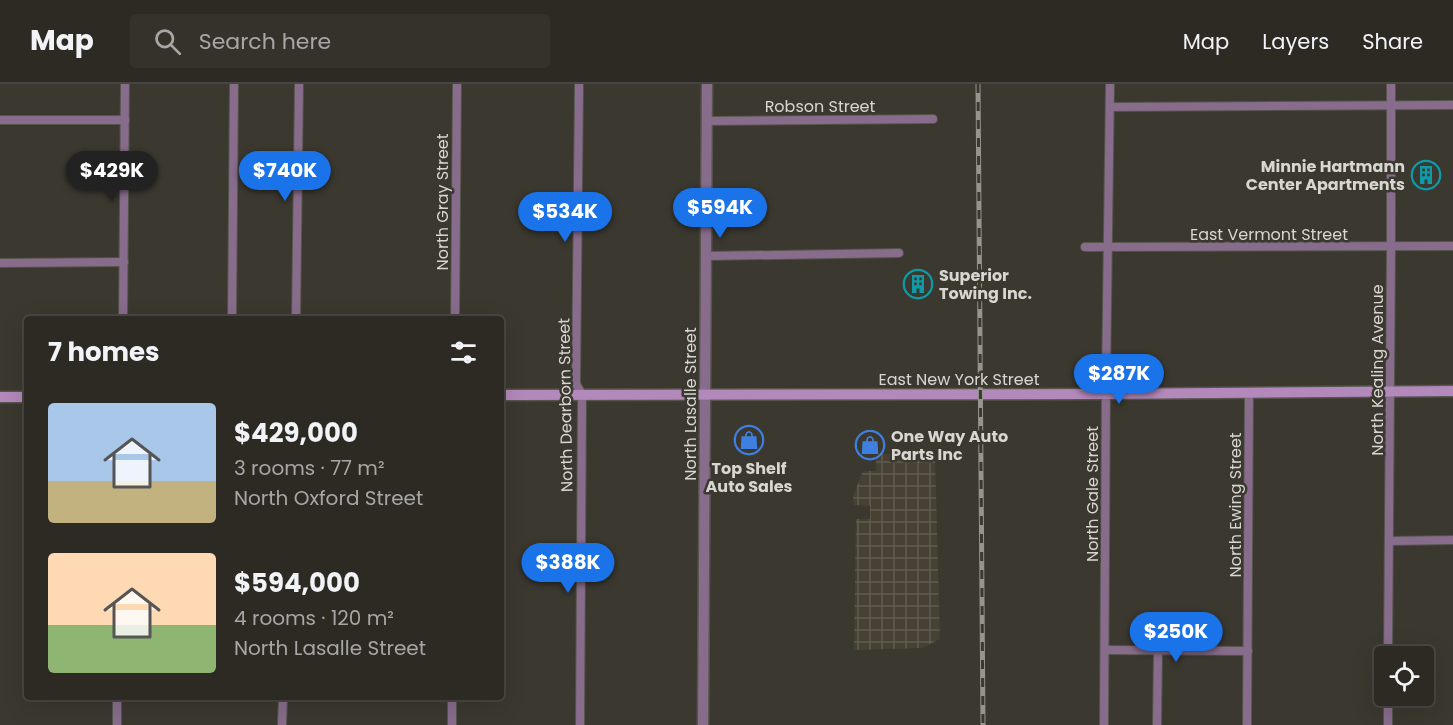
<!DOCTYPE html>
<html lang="en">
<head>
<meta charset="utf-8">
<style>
	:root { --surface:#2c2a23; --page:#34322b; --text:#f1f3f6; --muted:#a6a7a6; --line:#484641; --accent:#1a73e8 }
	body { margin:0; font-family:Poppins,sans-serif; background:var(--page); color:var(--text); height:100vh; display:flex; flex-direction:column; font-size:22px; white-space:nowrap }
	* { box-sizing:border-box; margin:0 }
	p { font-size:20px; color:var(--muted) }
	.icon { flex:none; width:33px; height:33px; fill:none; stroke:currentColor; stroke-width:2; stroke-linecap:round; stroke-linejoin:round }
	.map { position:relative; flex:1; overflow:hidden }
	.drawer { position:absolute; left:24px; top:232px; width:480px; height:384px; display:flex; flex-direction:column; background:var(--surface); border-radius:6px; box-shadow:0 6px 24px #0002,0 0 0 2px var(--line) }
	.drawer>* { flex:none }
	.tools { position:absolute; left:1374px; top:562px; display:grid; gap:12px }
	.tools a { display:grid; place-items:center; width:60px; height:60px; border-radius:6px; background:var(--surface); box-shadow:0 6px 24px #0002,0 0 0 2px var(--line); font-size:30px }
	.price { position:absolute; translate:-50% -51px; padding:0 14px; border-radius:21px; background:var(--accent); color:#fff; font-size:20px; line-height:39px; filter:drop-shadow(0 2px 3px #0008) }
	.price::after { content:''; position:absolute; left:50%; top:36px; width:18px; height:14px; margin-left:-9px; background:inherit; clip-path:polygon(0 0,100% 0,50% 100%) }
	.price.current { background:#222; color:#fff }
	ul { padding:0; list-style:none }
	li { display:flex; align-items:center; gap:18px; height:150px; padding:0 24px }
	li span { display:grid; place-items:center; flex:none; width:168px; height:120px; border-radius:6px; color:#555 }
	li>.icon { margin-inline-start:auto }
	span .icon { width:72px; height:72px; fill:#fffc; stroke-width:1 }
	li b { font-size:26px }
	h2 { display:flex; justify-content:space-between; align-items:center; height:72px; padding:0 24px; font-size:26px }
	header { display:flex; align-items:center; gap:36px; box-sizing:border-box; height:84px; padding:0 30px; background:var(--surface); border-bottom:2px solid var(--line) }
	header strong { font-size:28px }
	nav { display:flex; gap:33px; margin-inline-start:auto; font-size:21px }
	.search { width:420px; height:54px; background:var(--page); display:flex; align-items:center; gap:15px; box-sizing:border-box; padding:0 21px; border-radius:6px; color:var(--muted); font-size:22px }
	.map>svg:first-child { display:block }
	.industrial { fill:url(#industrial-grid) }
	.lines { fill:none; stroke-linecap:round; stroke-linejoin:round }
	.minor-casing { stroke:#56544c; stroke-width:10 }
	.tertiary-casing { stroke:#56544c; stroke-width:13 }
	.secondary-casing { stroke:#56544c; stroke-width:13 }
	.minor { stroke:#876c8c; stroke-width:8 }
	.tertiary { stroke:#876c8c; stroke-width:10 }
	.secondary { stroke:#b388ba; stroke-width:10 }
	.rail-casing { stroke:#96958d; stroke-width:5 }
	.rail { stroke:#3a382f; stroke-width:3; stroke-dasharray:9; stroke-linecap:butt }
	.labels { text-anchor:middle; stroke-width:5; stroke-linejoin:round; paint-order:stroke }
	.street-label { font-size:16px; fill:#d7d6d0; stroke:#3a382f }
	.poi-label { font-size:16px; font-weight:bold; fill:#d7d6d0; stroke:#3a382f; text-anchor:start }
</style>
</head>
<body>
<header>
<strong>Map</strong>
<div class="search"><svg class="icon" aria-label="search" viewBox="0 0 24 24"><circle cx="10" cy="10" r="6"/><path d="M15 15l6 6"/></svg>Search here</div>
<nav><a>Map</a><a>Layers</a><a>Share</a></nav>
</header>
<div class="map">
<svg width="1453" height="641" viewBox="0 0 1453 641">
	<defs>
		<pattern id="industrial-grid" width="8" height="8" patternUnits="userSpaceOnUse" patternTransform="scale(1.5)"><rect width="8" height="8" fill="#464133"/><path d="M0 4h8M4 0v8" fill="none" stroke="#605c50"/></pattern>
	</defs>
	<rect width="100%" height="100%" fill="#3a382f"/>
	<!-- industrial -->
	<polygon class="industrial" points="876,370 911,370 912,372 935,373 940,555 922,564 854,566 856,435 870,435 870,422 854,421 853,412 863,387 876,387"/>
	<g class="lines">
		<!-- minor casing -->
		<g class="minor-casing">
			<g id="minor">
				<polyline points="579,0 576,300 582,310 580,641"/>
				<polyline points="1110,23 1453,21"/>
				<polyline points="0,36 125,36"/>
				<polyline points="707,37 933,35"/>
				<polyline points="1085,163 1453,162"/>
				<polyline points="706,172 899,169"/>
				<polyline points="0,179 124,178"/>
				<polyline points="123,236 125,0"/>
				<polyline points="232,236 234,0"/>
				<polyline points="296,236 299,0"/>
				<polyline points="455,236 457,0"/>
				<polyline points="1389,457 1453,456"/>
				<polyline points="1105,566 1248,567"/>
				<polyline points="1388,573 1391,163 1391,0"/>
				<polyline points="117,641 117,614"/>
				<polyline points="282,641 283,614"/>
				<polyline points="452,641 452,614"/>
				<polyline points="1104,641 1106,297 1110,0"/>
				<polyline points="1157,641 1158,566"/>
				<polyline points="1247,641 1249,309"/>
				<polyline points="1388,641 1388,612"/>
			</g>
		</g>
		<!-- tertiary casing -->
		<g class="tertiary-casing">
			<polyline id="tertiary" points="703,641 707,0"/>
		</g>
		<!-- secondary casing -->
		<g class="secondary-casing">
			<g id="secondary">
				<polyline points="501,311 1100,310 1453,307"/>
				<polyline points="0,313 27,313"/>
			</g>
		</g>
		<!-- minor -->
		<use href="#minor" class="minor"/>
		<!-- tertiary -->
		<use href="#tertiary" class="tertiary"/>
		<!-- secondary -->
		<use href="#secondary" class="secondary"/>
		<!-- rail casing -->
		<g class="rail-casing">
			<polyline id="rail" points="978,0 983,641"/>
		</g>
		<!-- rail -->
		<use href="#rail" class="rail"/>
	</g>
	<!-- icons -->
	<defs>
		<g id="building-ring" transform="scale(1.5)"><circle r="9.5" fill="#3a382f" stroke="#0f9aa8" stroke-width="1.5"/><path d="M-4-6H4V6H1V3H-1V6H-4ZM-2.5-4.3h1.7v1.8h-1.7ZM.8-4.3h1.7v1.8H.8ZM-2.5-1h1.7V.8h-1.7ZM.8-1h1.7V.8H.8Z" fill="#0f9aa8"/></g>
		<g id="shop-ring" transform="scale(1.5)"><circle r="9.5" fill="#3a382f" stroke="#3f7fe0" stroke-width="1.5"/><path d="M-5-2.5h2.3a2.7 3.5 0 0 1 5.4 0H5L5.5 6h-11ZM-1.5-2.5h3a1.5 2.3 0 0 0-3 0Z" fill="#3f7fe0"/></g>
	</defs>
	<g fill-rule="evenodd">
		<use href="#building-ring" x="1426" y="91"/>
		<use href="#building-ring" x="918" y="200"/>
		<use href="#shop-ring" x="749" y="356"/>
		<use href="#shop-ring" x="870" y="361"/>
	</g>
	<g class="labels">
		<!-- street labels -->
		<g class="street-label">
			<text x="820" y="28">Robson Street</text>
			<text transform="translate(442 118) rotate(-90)" y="6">North Gray Street</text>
			<text x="1269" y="156">East Vermont Street</text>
			<text transform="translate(1377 286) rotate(-90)" y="6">North Kealing Avenue</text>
			<text x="959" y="301">East New York Street</text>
			<text transform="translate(690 320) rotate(-90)" y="6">North Lasalle Street</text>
			<text transform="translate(565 321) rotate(-91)" y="6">North Dearborn Street</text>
			<text transform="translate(1092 410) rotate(-90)" y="6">North Gale Street</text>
			<text transform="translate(1235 421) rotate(-90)" y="6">North Ewing Street</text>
		</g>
		<!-- poi labels -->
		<g class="poi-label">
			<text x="1405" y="88" text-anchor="end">Minnie Hartmann<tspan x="1405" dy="18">Center Apartments</tspan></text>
			<text x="939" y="197">Superior<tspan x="939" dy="18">Towing Inc.</tspan></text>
			<text x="891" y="358">One Way Auto<tspan x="891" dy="18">Parts Inc</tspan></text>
			<text x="749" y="390" text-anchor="middle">Top Shelf<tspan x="749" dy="18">Auto Sales</tspan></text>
		</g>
	</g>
</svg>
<div class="tools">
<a><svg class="icon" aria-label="locate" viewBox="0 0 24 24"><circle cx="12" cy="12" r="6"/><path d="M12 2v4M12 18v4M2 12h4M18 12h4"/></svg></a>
</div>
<b class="price current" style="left:112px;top:118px">$429K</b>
<b class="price" style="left:285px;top:118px">$740K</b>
<b class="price" style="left:720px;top:155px">$594K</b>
<b class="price" style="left:565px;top:159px">$534K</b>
<b class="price" style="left:1119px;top:321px">$287K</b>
<b class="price" style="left:568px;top:510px">$388K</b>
<b class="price" style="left:1176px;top:579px">$250K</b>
<section class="drawer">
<h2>7 homes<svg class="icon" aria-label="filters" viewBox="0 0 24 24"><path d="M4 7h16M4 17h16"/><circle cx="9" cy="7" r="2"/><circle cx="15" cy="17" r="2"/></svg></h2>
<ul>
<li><span style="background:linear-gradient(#a9c7e8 65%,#c2b280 0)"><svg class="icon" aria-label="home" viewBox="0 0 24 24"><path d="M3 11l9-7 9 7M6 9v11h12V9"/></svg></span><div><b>$429,000</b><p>3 rooms · 77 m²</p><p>North Oxford Street</p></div></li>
<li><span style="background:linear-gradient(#ffd9b3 60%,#8fb573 0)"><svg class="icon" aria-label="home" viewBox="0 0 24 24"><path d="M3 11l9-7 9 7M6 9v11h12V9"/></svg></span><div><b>$594,000</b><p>4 rooms · 120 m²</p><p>North Lasalle Street</p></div></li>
</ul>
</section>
</div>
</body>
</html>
